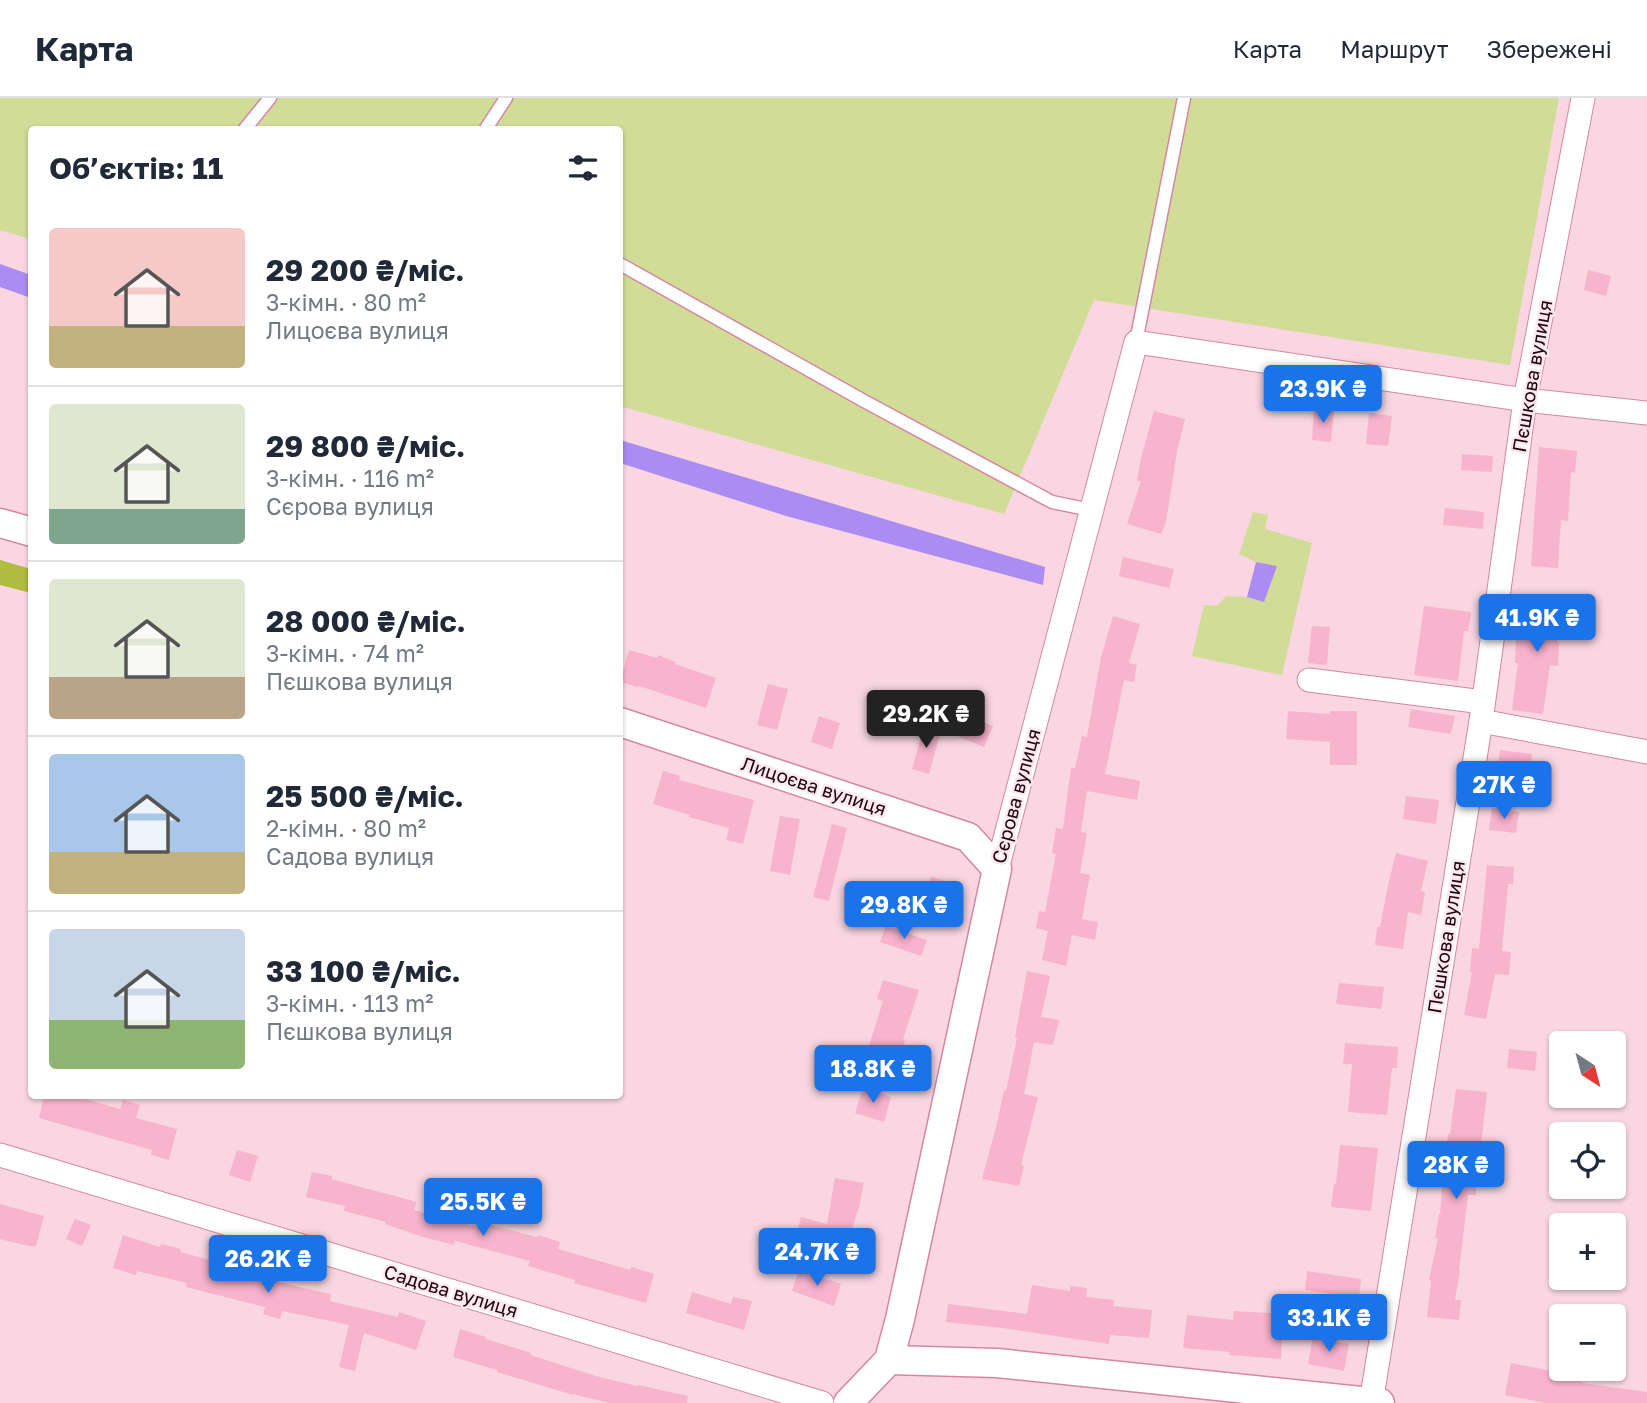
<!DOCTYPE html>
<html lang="uk">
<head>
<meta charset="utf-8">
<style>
	:root { --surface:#fff; --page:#f6f6f7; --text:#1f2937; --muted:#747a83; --line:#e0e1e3; --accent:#1a73e8 }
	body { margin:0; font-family:"Golos Text",sans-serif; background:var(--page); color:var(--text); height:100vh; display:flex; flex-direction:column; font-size:26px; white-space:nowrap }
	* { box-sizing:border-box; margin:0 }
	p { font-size:23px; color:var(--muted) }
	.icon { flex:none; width:38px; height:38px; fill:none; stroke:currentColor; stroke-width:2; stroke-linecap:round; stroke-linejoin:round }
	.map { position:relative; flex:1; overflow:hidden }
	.details { position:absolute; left:28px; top:28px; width:595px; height:973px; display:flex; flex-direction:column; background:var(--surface); border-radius:7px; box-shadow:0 2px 5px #0004 }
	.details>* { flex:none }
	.needle { width:46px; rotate:144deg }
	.controls { position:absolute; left:1549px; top:933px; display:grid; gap:14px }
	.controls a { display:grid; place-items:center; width:77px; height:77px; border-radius:7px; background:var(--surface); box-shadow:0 2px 5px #0004; font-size:35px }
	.price { position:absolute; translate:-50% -60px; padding:0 16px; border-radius:7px; background:var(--accent); color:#fff; font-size:23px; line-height:46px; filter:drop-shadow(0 2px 4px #0008) }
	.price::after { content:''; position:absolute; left:50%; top:42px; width:21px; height:16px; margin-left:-10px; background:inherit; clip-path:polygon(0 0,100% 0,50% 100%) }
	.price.active { background:#222; color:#fff }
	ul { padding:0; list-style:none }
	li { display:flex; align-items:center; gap:21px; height:175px; padding:0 21px }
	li+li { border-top:2px solid var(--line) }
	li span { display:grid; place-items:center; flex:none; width:196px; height:140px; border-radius:7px; color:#555 }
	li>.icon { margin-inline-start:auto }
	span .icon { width:84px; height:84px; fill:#fffc; stroke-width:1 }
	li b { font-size:30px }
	h2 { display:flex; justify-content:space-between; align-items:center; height:84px; padding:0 21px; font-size:30px }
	header { display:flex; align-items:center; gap:42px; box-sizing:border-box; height:98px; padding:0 35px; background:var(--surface); border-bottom:2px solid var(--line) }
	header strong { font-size:33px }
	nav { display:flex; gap:38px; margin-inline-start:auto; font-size:24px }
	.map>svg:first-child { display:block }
	.green { fill:#d1dc96 }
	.forest { fill:#aebc40 }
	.water { fill:#aa8cf2 }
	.building { fill:#f8b4cd }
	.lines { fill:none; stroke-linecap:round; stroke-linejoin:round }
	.service-casing { stroke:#d686a4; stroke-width:15 }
	.minor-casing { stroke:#d686a4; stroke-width:25 }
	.tertiary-casing { stroke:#d686a4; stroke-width:31 }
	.service { stroke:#fff; stroke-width:12 }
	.minor { stroke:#fff; stroke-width:23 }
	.tertiary { stroke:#fff; stroke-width:28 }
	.labels { text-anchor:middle; stroke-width:5; stroke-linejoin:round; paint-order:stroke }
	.street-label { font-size:19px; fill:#220512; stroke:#fbe9ef }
</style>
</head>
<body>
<header>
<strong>Карта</strong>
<nav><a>Карта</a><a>Маршрут</a><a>Збережені</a></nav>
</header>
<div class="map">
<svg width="1647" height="1305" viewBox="0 0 1647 1305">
	<rect width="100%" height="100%" fill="#f9d6e2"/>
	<!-- green -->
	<g class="green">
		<polygon points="0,0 1559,0 1510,267 1094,202 1004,416 620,308 620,32 32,32 31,141 0,132"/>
		<polygon points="1253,414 1268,417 1265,431 1312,445 1282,577 1192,558 1204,507 1217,508 1226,498 1247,499 1263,504 1276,468 1256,464 1239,456"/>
	</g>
	<!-- forest -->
	<polygon class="forest" points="0,462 31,471 31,495 0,487"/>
	<!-- water -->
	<g class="water">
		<polygon points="0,166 31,177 31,200 0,189"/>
		<polygon points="620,342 1045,469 1043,487 786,418 620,365"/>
		<polygon points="1256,464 1277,468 1264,504 1247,499"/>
	</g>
	<!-- building -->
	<g class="building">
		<polygon points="1588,172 1611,178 1606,198 1584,192"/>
		<polygon points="1314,310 1334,312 1331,344 1312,342"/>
		<polygon points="1154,313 1185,321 1177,353 1166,424 1161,436 1127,426 1141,383 1137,383 1141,360"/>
		<polygon points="1369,315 1392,318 1388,348 1366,346"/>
		<polygon points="1539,349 1577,353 1575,375 1571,374 1568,423 1561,422 1558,470 1531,468"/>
		<polygon points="1462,356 1493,358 1492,374 1461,372"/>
		<polygon points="1445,410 1484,414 1483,431 1443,427"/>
		<polygon points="1123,459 1174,471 1169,490 1119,478"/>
		<polygon points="1528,499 1561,502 1557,544 1559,544 1558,568 1550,567 1543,616 1512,612 1518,565 1515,565 1516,541 1523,542"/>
		<polygon points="1424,508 1471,514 1468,533 1464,533 1458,583 1414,577"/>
		<polygon points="1113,518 1140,526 1129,565 1137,567 1134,584 1124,582 1105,676 1140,683 1137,702 1087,693 1081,734 1087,735 1080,775 1090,777 1082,821 1098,824 1095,842 1072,837 1066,868 1042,862 1048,833 1036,830 1039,813 1045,814 1056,756 1052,755 1056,730 1063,731 1071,670 1075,670 1082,638 1087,639 1101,559"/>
		<polygon points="1312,528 1330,529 1327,567 1308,565"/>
		<polygon points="629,552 657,560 658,557 676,564 675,566 716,580 706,610 639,588 638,589 620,584"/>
		<polygon points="768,586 788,591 777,632 757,627"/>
		<polygon points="1411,611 1455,618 1451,636 1408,629"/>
		<polygon points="1288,613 1330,616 1330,613 1357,613 1357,667 1330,667 1330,644 1286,641"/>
		<polygon points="958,614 993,628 984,649 950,635"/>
		<polygon points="819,618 840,625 832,651 811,644"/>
		<polygon points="924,628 941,633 929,676 912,671"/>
		<polygon points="1500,652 1532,656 1530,672 1498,668"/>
		<polygon points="663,673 680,678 679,682 754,702 743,746 726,742 729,730 689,719 690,717 653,706"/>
		<polygon points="1406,698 1439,702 1436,726 1403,721"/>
		<polygon points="1492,710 1519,714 1516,735 1489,732"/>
		<polygon points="780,718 800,721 790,777 770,773"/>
		<polygon points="832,726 847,730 829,803 813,799"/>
		<polygon points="1396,755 1428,763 1421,793 1425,794 1421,817 1408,814 1403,851 1375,847 1377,829 1380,829 1388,787"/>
		<polygon points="1487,767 1514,769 1513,786 1508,786 1502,853 1511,854 1509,877 1495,876 1486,921 1464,917 1472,874 1470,874 1472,850 1479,851"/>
		<polygon points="931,779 949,784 941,814 923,808"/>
		<polygon points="886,828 927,842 921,858 880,844"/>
		<polygon points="1027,873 1050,878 1041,919 1059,922 1053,947 1034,944 1024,996 1038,999 1021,1067 1024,1068 1019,1088 982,1081 997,1025 1004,992 1006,993 1017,940 1015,939"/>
		<polygon points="883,882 919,892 903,941 905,942 899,961 868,951 883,903 877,901"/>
		<polygon points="1339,885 1384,889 1381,911 1336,906"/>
		<polygon points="1345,945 1398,949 1397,970 1392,970 1387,1017 1348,1014 1352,966 1343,966"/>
		<polygon points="1509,951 1537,954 1535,973 1507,970"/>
		<polygon points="863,990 891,999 884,1024 855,1015"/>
		<polygon points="1456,991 1487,994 1480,1056 1478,1056 1476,1097 1468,1097 1459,1172 1460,1172 1455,1202 1461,1202 1459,1222 1427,1219 1431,1183 1429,1182 1438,1140 1435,1140 1439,1116 1440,1116 1443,1077 1444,1077 1448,1036 1450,1036"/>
		<polygon points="44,998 75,998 120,1011 123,1002 140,1007 136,1020 177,1031 169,1062 151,1057 152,1052 39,1020"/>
		<polygon points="1340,1047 1378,1050 1371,1113 1331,1109 1334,1086 1336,1086"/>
		<polygon points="237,1052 258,1058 250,1084 229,1077"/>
		<polygon points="312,1074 332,1078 331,1081 417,1104 414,1112 489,1132 490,1127 537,1139 538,1137 560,1144 558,1151 630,1172 631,1169 654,1176 646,1205 574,1185 575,1182 528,1168 530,1163 455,1143 454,1147 423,1139 385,1126 386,1124 344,1113 345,1108 306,1099"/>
		<polygon points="835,1080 864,1085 858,1114 857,1114 847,1152 796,1138 801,1119 827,1126"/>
		<polygon points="0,1106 44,1118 36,1148 29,1148 0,1141"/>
		<polygon points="75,1121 91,1127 82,1148 66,1141"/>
		<polygon points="123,1137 160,1149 161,1146 181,1151 180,1154 258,1175 258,1178 303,1190 331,1196 330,1203 398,1219 399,1214 426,1223 416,1252 364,1235 355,1273 339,1269 349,1227 282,1213 280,1221 263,1216 265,1209 186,1189 187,1185 137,1173 136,1177 113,1170"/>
		<polygon points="799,1172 841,1186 834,1208 792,1193"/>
		<polygon points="1307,1173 1361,1181 1359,1200 1305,1192"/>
		<polygon points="1032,1187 1070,1193 1070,1188 1087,1190 1086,1199 1114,1202 1113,1208 1152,1212 1149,1240 1110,1237 1109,1246 1003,1230 946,1224 948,1206 1027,1216"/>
		<polygon points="692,1194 731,1206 733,1199 752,1203 744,1232 686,1215"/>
		<polygon points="1234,1213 1283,1216 1281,1261 1229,1257 1230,1254 1183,1250 1187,1217 1233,1222"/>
		<polygon points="460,1231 486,1239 486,1241 531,1255 530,1257 596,1278 637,1288 638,1287 688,1298 687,1305 609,1305 573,1296 573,1297 497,1274 497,1272 453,1259"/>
		<polygon points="1313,1239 1349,1246 1344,1273 1308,1266"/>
		<polygon points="1511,1265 1583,1279 1582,1285 1647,1294 1647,1305 1545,1305 1505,1297"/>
	</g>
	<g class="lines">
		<!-- service casing -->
		<g class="service-casing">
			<g id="service">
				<polyline points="244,32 270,0"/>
				<polyline points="485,32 506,0"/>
				<polyline points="620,166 864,303 1052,404 1091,412"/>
				<polyline points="1136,244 1184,0"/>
			</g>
		</g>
		<!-- minor casing -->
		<g class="minor-casing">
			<g id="minor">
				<polyline points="1309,582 1483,604"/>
				<polyline points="1481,623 1647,654"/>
				<polyline points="997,771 1136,244 1525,302 1647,315"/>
				<polyline points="0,1057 822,1305"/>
				<polyline points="1371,1305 1481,623 1525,302 1583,0"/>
			</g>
		</g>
		<!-- tertiary casing -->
		<g class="tertiary-casing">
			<g id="tertiary">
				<polyline points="0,425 32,434"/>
				<polyline points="620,624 968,739 997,771 900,1221 889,1262 848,1305"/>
				<polyline points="889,1262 997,1265 1380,1305"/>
			</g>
		</g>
		<!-- service -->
		<use href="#service" class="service"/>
		<!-- minor -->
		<use href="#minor" class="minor"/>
		<!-- tertiary -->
		<use href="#tertiary" class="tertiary"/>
	</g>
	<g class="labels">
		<!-- street labels -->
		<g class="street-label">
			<text transform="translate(1532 278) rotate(-80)" y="7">Пєшкова вулиця</text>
			<text transform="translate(814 688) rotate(18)" y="7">Лицоєва вулиця</text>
			<text transform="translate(1016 698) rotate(-75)" y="7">Сєрова вулиця</text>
			<text transform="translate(1446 839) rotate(-81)" y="7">Пєшкова вулиця</text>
			<text transform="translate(451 1193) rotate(17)" y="7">Садова вулиця</text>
		</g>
	</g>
</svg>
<div class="controls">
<a><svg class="needle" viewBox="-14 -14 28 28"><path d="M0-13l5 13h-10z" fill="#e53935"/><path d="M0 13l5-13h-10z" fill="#747a83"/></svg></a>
<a><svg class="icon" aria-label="locate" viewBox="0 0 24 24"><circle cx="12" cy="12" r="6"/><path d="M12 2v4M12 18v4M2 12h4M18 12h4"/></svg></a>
<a>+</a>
<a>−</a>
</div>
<b class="price" style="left:1323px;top:327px">23.9K ₴</b>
<b class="price" style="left:1537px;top:556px">41.9K ₴</b>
<b class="price active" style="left:926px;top:652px">29.2K ₴</b>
<b class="price" style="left:1504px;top:723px">27K ₴</b>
<b class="price" style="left:904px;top:843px">29.8K ₴</b>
<b class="price" style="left:873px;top:1007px">18.8K ₴</b>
<b class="price" style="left:1456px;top:1103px">28K ₴</b>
<b class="price" style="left:483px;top:1140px">25.5K ₴</b>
<b class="price" style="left:817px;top:1190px">24.7K ₴</b>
<b class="price" style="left:268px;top:1197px">26.2K ₴</b>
<b class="price" style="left:1329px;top:1256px">33.1K ₴</b>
<section class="details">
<h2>Об’єктів: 11<svg class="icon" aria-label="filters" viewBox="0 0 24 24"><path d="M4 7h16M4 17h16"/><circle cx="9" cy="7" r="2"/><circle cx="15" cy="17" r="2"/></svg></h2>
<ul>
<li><span style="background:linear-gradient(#f6c9c9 70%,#c2b280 0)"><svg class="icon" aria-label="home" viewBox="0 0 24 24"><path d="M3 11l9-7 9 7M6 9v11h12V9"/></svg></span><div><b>29 200 ₴/міс.</b><p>3-кімн. · 80 m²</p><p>Лицоєва вулиця</p></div></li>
<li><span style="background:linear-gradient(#dfe7d0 75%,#7fa58c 0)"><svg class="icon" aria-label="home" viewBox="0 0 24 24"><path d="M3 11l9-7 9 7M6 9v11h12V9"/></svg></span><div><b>29 800 ₴/міс.</b><p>3-кімн. · 116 m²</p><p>Сєрова вулиця</p></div></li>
<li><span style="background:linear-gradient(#dfe7d0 70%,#b9a48a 0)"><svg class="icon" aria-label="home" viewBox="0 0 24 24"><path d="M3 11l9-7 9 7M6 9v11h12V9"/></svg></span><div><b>28 000 ₴/міс.</b><p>3-кімн. · 74 m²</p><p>Пєшкова вулиця</p></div></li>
<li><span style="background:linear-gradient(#a9c7e8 70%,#c2b280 0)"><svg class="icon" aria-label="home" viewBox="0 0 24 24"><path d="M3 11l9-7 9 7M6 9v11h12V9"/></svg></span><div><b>25 500 ₴/міс.</b><p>2-кімн. · 80 m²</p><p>Садова вулиця</p></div></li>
<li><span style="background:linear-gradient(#c9d6e8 65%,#8fb573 0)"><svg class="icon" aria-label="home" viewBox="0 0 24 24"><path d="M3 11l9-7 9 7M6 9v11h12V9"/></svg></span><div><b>33 100 ₴/міс.</b><p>3-кімн. · 113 m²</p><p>Пєшкова вулиця</p></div></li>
</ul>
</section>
</div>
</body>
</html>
